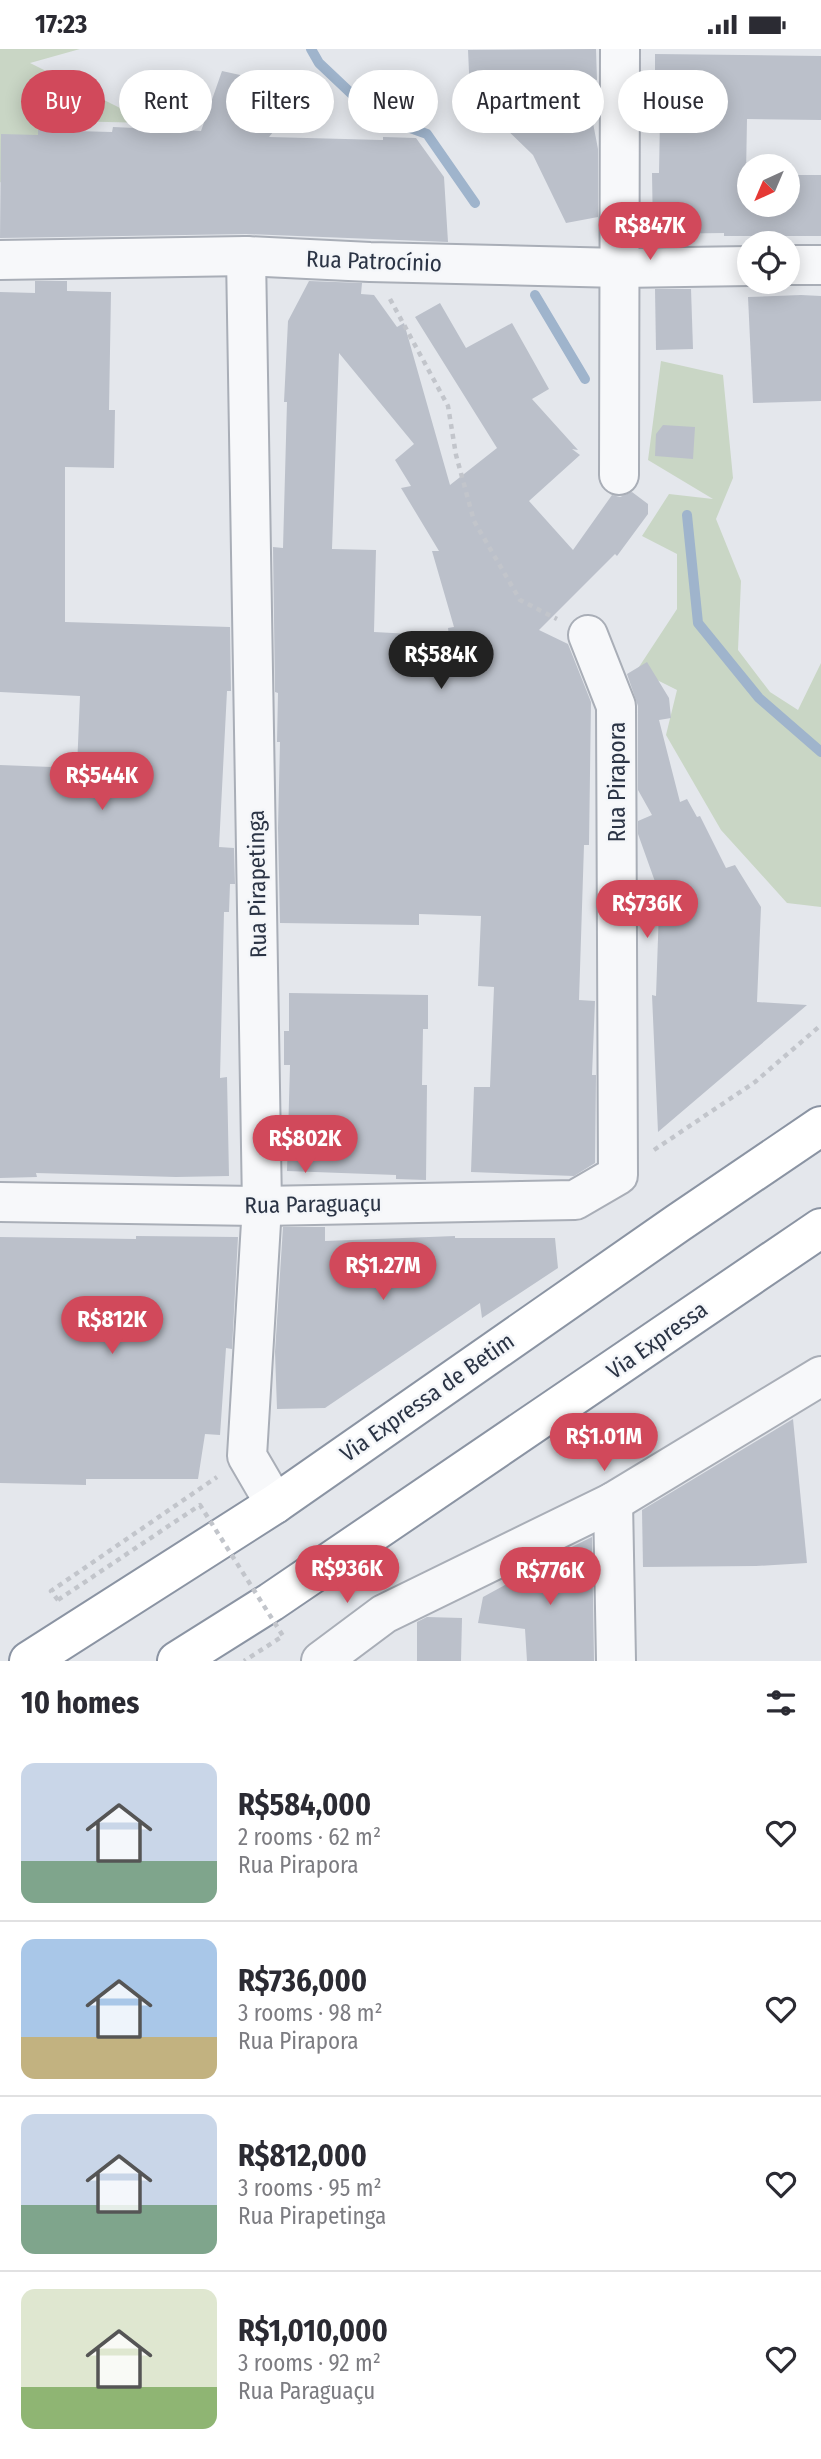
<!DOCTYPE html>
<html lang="en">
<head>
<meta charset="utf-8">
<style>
	:root { --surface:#fff; --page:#f7f7f7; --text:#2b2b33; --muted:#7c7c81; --line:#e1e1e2; --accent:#d1495b }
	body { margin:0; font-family:"Fira Sans Condensed",sans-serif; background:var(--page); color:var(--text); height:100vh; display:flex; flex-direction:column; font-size:26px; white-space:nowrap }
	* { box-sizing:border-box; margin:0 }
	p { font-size:23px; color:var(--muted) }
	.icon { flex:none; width:38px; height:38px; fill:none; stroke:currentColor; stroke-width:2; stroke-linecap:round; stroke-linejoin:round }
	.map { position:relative; height:1612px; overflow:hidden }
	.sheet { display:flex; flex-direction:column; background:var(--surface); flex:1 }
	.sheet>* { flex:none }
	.hud { position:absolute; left:21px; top:21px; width:780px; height:63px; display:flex; gap:14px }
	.needle { width:46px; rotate:224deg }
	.buttons { position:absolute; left:737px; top:105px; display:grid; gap:14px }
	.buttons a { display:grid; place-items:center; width:63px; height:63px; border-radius:50%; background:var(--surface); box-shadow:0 4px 18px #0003; font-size:35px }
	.price { position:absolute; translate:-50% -60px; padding:0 16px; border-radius:24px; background:var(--accent); color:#fff; font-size:23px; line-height:46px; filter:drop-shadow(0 2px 4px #0008) }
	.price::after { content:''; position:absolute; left:50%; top:42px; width:21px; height:16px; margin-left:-10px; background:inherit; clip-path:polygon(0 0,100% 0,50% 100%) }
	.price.current { background:#222; color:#fff }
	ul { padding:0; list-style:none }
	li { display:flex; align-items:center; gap:21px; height:175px; padding:0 21px }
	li+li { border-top:2px solid var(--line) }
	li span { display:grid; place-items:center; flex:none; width:196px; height:140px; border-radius:14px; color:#555 }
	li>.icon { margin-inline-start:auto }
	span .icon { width:84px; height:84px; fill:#fffc; stroke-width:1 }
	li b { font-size:30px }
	h2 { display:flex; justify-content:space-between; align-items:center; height:84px; padding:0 21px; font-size:30px }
	.chip { padding:0 24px; border-radius:32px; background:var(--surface); box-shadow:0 4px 18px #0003; font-size:24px; line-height:63px }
	.chip.current { background:var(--accent); color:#fff }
	.status { display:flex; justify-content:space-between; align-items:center; height:49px; padding:0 35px; background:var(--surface); direction:ltr }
	.status svg { height:19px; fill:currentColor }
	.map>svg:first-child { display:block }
	.green { fill:#c9d6c5 }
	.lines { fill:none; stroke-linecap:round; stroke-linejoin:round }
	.stream { stroke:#9fb4cc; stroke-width:10 }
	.building { fill:#bbc0ca; fill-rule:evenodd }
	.minor-casing { stroke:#a9aeb7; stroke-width:42 }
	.highway-casing { stroke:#8b94a3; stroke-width:42 }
	.path { stroke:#c2c5cb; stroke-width:4.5; stroke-dasharray:5 5; stroke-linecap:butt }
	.minor { stroke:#f7f8fa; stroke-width:38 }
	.highway { stroke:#fff; stroke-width:38 }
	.path-bridge { stroke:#c2c5cb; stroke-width:4.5; stroke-dasharray:5 5; stroke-linecap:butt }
	.labels { text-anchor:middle; stroke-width:5; stroke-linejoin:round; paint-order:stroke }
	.street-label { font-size:23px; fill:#2b3445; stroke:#f4f6f9 }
</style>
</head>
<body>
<div class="status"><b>17:23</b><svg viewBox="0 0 49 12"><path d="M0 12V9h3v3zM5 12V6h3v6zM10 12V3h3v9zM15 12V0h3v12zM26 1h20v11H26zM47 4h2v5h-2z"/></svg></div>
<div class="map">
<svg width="821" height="1612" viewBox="0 0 821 1612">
	<rect width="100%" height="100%" fill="#e4e7ec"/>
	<!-- green -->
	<g class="green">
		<polygon points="0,0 80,0 30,14 150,74 66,72 38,145 0,133"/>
		<polygon points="661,312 723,326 733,429 716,470 741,532 738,601 770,643 798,661 821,614 821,858 787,854 721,781 666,686 677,641 637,621 677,560 677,505 642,487 669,445 713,450 648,411"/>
	</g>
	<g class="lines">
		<!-- stream -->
		<g class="stream">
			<polyline points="311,0 319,14 374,66 427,85 475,154"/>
			<polyline points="535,246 585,330"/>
			<polyline points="687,466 698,574 759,649 821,703"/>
		</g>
	</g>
	<!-- building -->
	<g class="building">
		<polygon points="596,0 597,31 593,31 593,74 598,100 598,168 566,174 533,106 470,45 468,1"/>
		<polygon points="655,5 821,7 821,71 747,70 746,126 749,126 749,156 788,156 788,126 821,126 821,187 724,187 724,184 653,185 652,124 659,124 660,69 655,69"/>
		<polygon points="222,22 307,41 269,88 383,91 383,88 416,89 444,128 448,193 246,185 0,189 1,85 38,86 38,81 112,83 113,78 201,82"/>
		<polygon points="35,232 67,232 67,242 111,243 109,361 115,361 114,419 65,418 65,573 230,578 231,642 227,642 219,798 234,799 235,835 230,835 229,863 224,863 220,1029 227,1028 229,1127 176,1128 36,1124 37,1128 0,1129 0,716 77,719 80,647 0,643 0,243 35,244"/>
		<path d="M309,232L362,234L361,245L374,246L397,278L404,274L450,436L497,399L415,268L440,254L466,299L512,274L549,340L532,350L578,401L572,400L580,406L529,452L573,501L612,446L620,448L632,443L648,455V465L617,507L615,505L539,581L568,595L591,653L589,796H584L579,951L595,952L592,1026H596L595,1114L574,1127L471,1123L474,1038H490L494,938L478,937L481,867L419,865V876L280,874L278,779L280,693H277L278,644L275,643L273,498L283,499L287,353H284L288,272ZM339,304L414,395L395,411L411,437L401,439L439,502H432L454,578L448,579L449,587L374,583L376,501L332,500Z"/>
		<polygon points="655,240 691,240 693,300 656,301"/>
		<polygon points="801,246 821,247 821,352 753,354 748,248"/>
		<polygon points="663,376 695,378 693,410 655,407 656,385"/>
		<polygon points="647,613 669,649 671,669 659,671 680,753 687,750 697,768 700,767 726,819 735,816 761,858 757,953 807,956 658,1083 652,946 656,947 659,860 653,843 658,841 638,785 638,772 652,766 638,741 638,657 627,625"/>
		<polygon points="289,944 428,946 428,980 423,980 422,1036 427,1036 426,1131 396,1130 396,1126 287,1122 290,1016 284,1016 284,982 289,982"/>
		<polygon points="283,1178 325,1178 325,1192 455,1187 455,1189 555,1189 558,1219 482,1269 480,1254 325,1359 277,1360 275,1303"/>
		<polygon points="136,1187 238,1188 232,1300 226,1299 220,1386 205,1385 198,1430 86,1430 86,1436 0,1434 0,1188 136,1190"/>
		<polygon points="793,1370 807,1514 756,1517 643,1518 642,1461"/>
		<polygon points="592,1488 594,1612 527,1612 525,1580 478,1574 483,1548 529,1523 529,1519"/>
		<polygon points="427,1568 462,1569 461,1612 417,1612 417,1573"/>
	</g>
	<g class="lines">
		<!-- minor casing -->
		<g class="minor-casing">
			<g id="minor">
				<polyline points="246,207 262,1157 247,1407 275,1455"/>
				<polyline points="0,211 246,207 370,213 620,219 749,217"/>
				<polyline points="788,216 821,216"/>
				<polyline points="619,426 620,0"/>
				<polyline points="0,1153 262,1157 575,1151 618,1126 616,657 588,586"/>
				<polyline points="613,1453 616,1612"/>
				<polyline points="321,1612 384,1565 613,1453 821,1327"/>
			</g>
		</g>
		<!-- highway casing -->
		<g class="highway-casing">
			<g id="highway">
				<polyline points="29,1612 275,1455 678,1174 821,1077"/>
				<polyline points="177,1612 271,1553 821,1179"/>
			</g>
		</g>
		<!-- path -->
		<g class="path">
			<polyline points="390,250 448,357 456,406 474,472 520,551 557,570"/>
			<polyline points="654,1101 755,1033 821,976"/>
			<polyline points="58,1551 51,1542 217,1428"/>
		</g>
		<!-- minor -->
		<use href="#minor" class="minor"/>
		<!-- highway -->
		<use href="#highway" class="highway"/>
		<!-- path-bridge -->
		<polyline class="path-bridge" points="58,1551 200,1456 283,1587 244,1612"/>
	</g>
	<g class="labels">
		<!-- street labels -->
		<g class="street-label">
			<text transform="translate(374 212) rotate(2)" y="8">Rua Patrocínio</text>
			<text transform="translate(617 733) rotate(-90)" y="8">Rua Pirapora</text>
			<text transform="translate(257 835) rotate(-91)" y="8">Rua Pirapetinga</text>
			<text transform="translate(313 1155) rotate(-1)" y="8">Rua Paraguaçu</text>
			<text transform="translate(657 1291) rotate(-35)" y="8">Via Expressa</text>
			<text transform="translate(427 1348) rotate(-35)" y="8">Via Expressa de Betim</text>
		</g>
	</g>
</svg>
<div class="buttons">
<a><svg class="needle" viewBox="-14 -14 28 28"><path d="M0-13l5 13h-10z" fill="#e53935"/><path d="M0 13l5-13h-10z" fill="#7c7c81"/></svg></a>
<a><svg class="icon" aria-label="locate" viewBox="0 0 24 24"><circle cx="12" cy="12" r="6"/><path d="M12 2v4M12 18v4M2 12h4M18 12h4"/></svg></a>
</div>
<b class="price" style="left:650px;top:213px">R$847K</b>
<b class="price current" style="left:441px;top:642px">R$584K</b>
<b class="price" style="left:102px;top:763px">R$544K</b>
<b class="price" style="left:647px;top:891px">R$736K</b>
<b class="price" style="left:305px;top:1126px">R$802K</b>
<b class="price" style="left:383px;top:1253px">R$1.27M</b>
<b class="price" style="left:112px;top:1307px">R$812K</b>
<b class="price" style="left:604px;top:1424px">R$1.01M</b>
<b class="price" style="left:347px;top:1556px">R$936K</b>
<b class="price" style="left:550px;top:1558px">R$776K</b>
<div class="hud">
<a class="chip current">Buy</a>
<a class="chip">Rent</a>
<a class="chip">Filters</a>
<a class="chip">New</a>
<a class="chip">Apartment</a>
<a class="chip">House</a>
</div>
</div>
<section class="sheet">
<h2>10 homes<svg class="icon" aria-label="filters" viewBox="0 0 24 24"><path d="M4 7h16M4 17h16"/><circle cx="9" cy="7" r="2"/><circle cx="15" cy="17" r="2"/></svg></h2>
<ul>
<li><span style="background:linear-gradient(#c9d6e8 70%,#7fa58c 0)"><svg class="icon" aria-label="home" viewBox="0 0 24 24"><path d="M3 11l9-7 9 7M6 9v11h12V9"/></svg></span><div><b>R$584,000</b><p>2 rooms · 62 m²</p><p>Rua Pirapora</p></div><svg class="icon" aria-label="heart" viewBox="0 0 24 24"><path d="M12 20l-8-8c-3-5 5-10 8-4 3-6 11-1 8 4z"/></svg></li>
<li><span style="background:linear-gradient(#a9c7e8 70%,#c2b280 0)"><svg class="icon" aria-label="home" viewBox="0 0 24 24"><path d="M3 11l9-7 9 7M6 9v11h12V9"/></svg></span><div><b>R$736,000</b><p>3 rooms · 98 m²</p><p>Rua Pirapora</p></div><svg class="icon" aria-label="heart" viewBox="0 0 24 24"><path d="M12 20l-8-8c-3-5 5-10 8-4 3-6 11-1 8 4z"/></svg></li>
<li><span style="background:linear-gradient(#c9d6e8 65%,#7fa58c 0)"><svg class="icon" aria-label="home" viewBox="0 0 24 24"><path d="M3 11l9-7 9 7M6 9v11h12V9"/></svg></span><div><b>R$812,000</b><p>3 rooms · 95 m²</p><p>Rua Pirapetinga</p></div><svg class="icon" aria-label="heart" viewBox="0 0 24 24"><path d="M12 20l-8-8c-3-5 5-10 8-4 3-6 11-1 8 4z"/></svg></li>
<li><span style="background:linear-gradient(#dfe7d0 70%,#8fb573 0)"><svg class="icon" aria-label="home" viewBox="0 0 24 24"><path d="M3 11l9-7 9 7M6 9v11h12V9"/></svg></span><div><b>R$1,010,000</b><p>3 rooms · 92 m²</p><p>Rua Paraguaçu</p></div><svg class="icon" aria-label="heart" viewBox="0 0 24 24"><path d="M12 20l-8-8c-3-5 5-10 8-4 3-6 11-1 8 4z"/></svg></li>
</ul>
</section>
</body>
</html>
